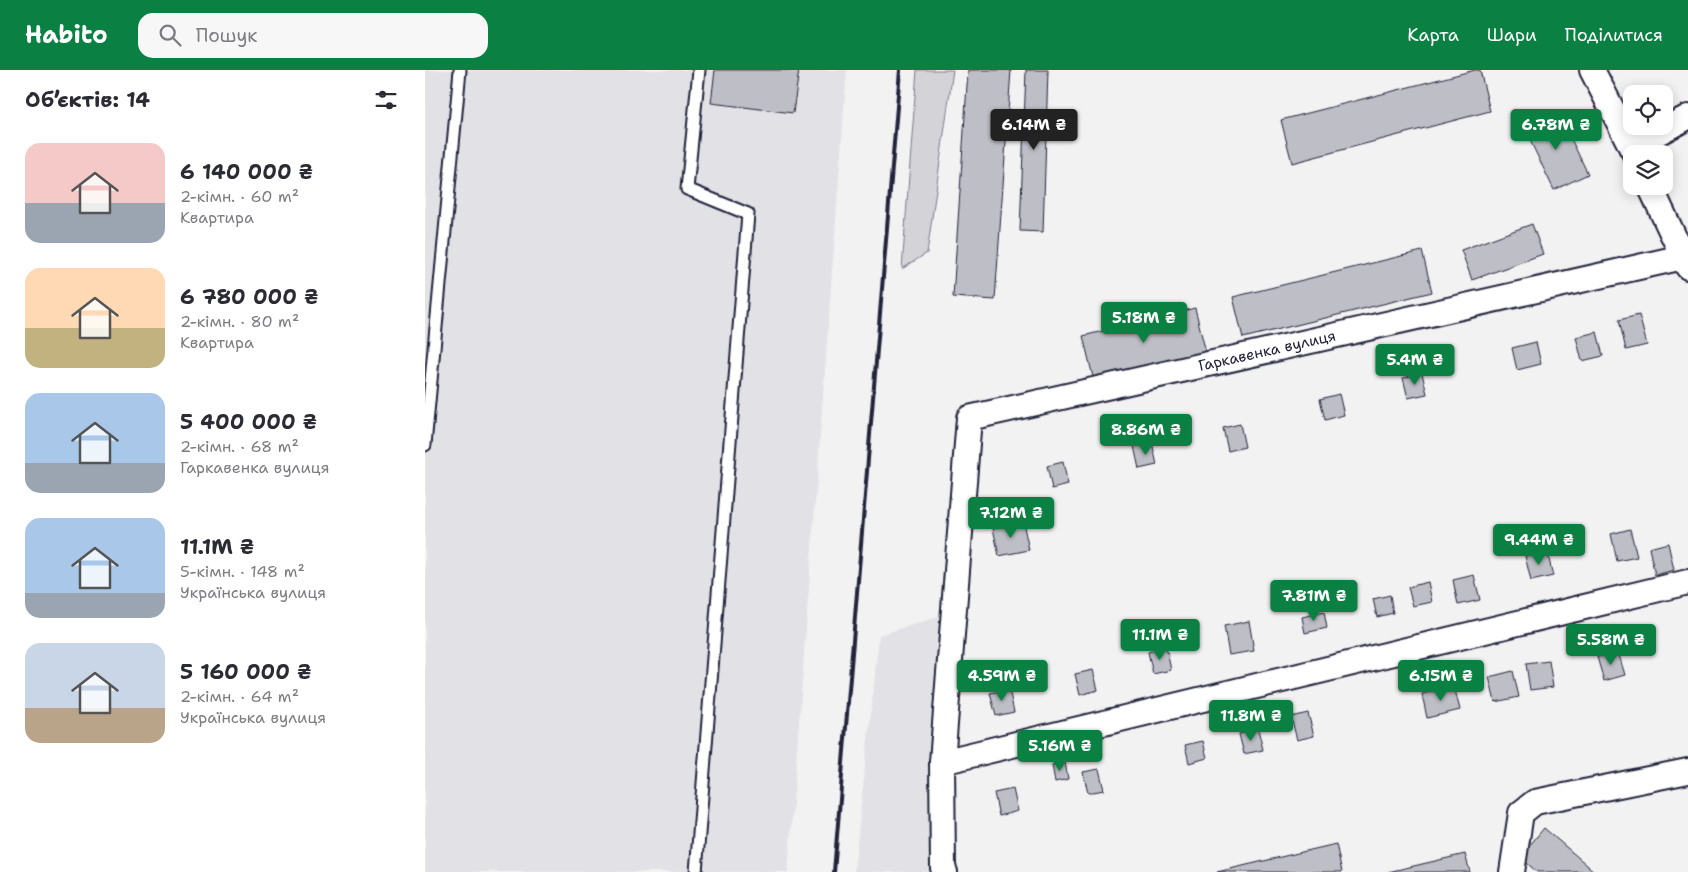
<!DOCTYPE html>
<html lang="uk">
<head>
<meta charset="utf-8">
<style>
	:root { --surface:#fff; --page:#f7f7f7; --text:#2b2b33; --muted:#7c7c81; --accent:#0b8043 }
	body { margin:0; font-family:"Shantell Sans",sans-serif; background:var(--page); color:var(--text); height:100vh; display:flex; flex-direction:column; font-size:19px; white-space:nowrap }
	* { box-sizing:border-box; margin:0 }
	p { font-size:16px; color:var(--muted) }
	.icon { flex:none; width:28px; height:28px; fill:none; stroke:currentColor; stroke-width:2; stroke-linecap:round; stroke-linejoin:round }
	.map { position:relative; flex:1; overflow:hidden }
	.sheet { display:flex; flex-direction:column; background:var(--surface); width:425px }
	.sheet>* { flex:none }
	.buttons { position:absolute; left:1198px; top:15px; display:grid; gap:10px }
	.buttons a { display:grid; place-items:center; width:50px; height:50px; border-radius:10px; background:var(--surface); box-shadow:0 2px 12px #0003; font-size:25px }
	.price { position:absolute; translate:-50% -42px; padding:0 11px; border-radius:5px; background:var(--accent); color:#fff; font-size:16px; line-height:32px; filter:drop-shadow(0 1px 2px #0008) }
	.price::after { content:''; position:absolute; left:50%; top:30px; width:15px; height:11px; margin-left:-8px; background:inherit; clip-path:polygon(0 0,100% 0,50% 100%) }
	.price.selected { background:#222; color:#fff }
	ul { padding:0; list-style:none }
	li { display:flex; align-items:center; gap:15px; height:125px; padding:0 25px }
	li span { display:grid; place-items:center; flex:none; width:140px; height:100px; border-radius:15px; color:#555 }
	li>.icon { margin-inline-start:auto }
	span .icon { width:60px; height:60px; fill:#fffc; stroke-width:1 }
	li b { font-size:21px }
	h2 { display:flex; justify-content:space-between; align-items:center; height:60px; padding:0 25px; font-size:21px }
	header { display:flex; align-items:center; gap:30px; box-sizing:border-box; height:70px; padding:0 25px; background:var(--accent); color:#fff }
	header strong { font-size:24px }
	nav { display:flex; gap:28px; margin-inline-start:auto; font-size:18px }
	.search { width:350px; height:45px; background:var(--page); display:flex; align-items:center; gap:12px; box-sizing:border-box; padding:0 18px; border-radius:15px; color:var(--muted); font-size:19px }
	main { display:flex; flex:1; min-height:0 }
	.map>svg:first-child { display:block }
	.built { fill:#e2e2e6 }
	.green { fill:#d3d3d8; stroke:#7a7a8a }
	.building { fill:#bebec6; stroke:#22223b }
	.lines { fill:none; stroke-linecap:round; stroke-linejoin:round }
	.service-casing { stroke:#22223b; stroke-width:15 }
	.minor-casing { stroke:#22223b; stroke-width:28 }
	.service { stroke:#fff; stroke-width:11 }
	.minor { stroke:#fff; stroke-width:24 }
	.rail { stroke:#22223b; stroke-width:4 }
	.labels { text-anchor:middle; stroke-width:4.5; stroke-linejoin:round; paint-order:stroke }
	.street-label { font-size:15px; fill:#22223b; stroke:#fff }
</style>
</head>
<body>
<header>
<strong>Habito</strong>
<div class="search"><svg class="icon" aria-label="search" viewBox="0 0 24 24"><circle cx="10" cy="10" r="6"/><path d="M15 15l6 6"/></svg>Пошук</div>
<nav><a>Карта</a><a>Шари</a><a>Поділитися</a></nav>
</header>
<main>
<section class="sheet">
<h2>Об’єктів: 14<svg class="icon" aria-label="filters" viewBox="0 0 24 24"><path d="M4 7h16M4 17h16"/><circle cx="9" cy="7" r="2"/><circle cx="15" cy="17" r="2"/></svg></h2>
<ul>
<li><span style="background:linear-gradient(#f6c9c9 60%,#9aa5b1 0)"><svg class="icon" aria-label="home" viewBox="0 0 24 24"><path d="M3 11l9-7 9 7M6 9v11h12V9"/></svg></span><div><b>6 140 000 ₴</b><p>2-кімн. · 60 m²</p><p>Квартира</p></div></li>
<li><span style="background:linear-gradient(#ffd9b3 60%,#c2b280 0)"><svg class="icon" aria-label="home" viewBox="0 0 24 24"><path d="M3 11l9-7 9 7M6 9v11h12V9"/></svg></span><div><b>6 780 000 ₴</b><p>2-кімн. · 80 m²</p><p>Квартира</p></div></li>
<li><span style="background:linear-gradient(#a9c7e8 70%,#9aa5b1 0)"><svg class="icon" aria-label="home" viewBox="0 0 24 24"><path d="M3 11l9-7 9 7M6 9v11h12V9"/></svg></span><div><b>5 400 000 ₴</b><p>2-кімн. · 68 m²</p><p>Гаркавенка вулиця</p></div></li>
<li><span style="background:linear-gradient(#a9c7e8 75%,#9aa5b1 0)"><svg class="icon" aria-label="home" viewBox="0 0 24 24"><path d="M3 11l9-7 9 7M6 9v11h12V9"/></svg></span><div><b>11.1M ₴</b><p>5-кімн. · 148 m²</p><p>Українська вулиця</p></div></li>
<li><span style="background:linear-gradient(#c9d6e8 65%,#b9a48a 0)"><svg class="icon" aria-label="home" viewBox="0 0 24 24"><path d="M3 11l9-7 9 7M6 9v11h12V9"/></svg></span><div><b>5 160 000 ₴</b><p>2-кімн. · 64 m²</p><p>Українська вулиця</p></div></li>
</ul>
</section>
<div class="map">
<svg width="1263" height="802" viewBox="0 0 1263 802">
	<rect width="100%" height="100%" fill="#f2f2f3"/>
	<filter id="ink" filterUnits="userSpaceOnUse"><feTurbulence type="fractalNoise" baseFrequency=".02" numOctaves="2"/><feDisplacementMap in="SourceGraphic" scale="10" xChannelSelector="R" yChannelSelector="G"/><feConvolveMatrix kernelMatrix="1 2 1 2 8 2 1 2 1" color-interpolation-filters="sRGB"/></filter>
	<g filter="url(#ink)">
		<!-- built -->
		<g class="built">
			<polygon points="0,0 422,0 363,802 0,802"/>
			<polygon points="529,542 520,802 429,802 454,565"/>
		</g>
		<!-- green -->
		<polygon class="green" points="492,0 528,0 502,183 477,199"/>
		<!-- building -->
		<g class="building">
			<polygon points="290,0 374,0 368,43 286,33"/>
			<polygon points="543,0 586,0 570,230 528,227"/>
			<polygon points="601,0 623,0 618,162 595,161"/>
			<polygon points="1050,0 1055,0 1065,41 867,93 856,50"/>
			<polygon points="1133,42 1163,104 1129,120 1099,58"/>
			<polygon points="1107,154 1118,184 1047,210 1036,180"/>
			<polygon points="997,181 1007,222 818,268 808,227"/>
			<polygon points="770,238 781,283 669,311 658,266"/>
			<polygon points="1214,245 1222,275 1201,280 1194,250"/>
			<polygon points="1172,262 1178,286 1157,291 1151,267"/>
			<polygon points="1111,272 1116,294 1092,300 1087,278"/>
			<polygon points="997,303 1002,324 983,328 978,308"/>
			<polygon points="914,324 919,345 900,350 895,329"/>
			<polygon points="815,354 820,377 803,381 798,358"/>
			<polygon points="727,372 732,395 714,399 709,376"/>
			<polygon points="638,392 643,415 627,419 622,396"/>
			<polygon points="598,452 604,480 574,486 568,458"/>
			<polygon points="1205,459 1212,487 1192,491 1186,464"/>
			<polygon points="1243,473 1249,500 1230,505 1224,478"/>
			<polygon points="1122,481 1128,506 1106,511 1100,486"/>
			<polygon points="1049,505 1055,530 1033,535 1028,510"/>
			<polygon points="1003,512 1007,532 988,536 983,517"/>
			<polygon points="965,525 968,543 952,547 948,529"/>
			<polygon points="899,542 902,558 880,563 877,547"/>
			<polygon points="824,551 829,581 804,585 799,556"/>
			<polygon points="741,577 746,600 728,604 723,582"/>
			<polygon points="1193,582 1200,605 1179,611 1172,587"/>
			<polygon points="1124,591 1128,617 1105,620 1101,594"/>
			<polygon points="668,600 673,620 655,625 650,604"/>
			<polygon points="1088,601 1094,627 1070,632 1064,607"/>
			<polygon points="1029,616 1035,640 1002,648 997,624"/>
			<polygon points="584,619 589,642 571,646 565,623"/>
			<polygon points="883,643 889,666 872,670 866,647"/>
			<polygon points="833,659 838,680 819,684 814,664"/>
			<polygon points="778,671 782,688 764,693 760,675"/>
			<polygon points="640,692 643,709 630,712 627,695"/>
			<polygon points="674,699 679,720 663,723 658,702"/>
			<polygon points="588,719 593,741 574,746 569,723"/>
			<polygon points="1119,758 1170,802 1112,802 1095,787"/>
			<polygon points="911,774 917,802 792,802"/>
			<polygon points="1040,784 1045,802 963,802"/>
		</g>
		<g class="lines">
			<!-- service casing -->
			<g class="service-casing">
				<g id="service">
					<polyline points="0,375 35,0"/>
					<polyline points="271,802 323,144 262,119 274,0"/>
				</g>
			</g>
			<!-- minor casing -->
			<g class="minor-casing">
				<g id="minor">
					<polyline points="1167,0 1210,84"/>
					<polyline points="1206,77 1263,47"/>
					<polyline points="1225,116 1263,197"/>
					<polyline points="517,692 1263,512"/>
					<path id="s1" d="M520,802L518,798L517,692L544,348L1258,187"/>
					<polyline points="1087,802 1096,743 1110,732 1263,701"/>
				</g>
			</g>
			<!-- service -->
			<use href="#service" class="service"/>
			<!-- minor -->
			<use href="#minor" class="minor"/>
			<!-- rail -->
			<polyline class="rail" points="409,802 475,0"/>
		</g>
	</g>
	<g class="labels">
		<!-- street labels -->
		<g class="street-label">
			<text dy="5" stroke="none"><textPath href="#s1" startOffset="761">Гаркавенка вулиця</textPath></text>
		</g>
	</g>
</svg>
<div class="buttons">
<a><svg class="icon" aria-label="locate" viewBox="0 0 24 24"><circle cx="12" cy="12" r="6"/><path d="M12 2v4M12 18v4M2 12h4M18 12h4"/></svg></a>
<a><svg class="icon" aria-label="layers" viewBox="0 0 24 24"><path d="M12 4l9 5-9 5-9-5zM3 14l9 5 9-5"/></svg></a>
</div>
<b class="price selected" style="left:609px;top:81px">6.14M ₴</b>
<b class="price" style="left:1131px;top:81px">6.78M ₴</b>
<b class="price" style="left:719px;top:274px">5.18M ₴</b>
<b class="price" style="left:990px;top:316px">5.4M ₴</b>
<b class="price" style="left:721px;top:386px">8.86M ₴</b>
<b class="price" style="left:586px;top:469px">7.12M ₴</b>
<b class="price" style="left:1114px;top:496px">9.44M ₴</b>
<b class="price" style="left:889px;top:552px">7.81M ₴</b>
<b class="price" style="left:735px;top:591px">11.1M ₴</b>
<b class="price" style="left:1186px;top:596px">5.58M ₴</b>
<b class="price" style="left:577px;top:632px">4.59M ₴</b>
<b class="price" style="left:1016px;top:632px">6.15M ₴</b>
<b class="price" style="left:826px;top:672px">11.8M ₴</b>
<b class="price" style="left:635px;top:702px">5.16M ₴</b>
</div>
</main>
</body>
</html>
